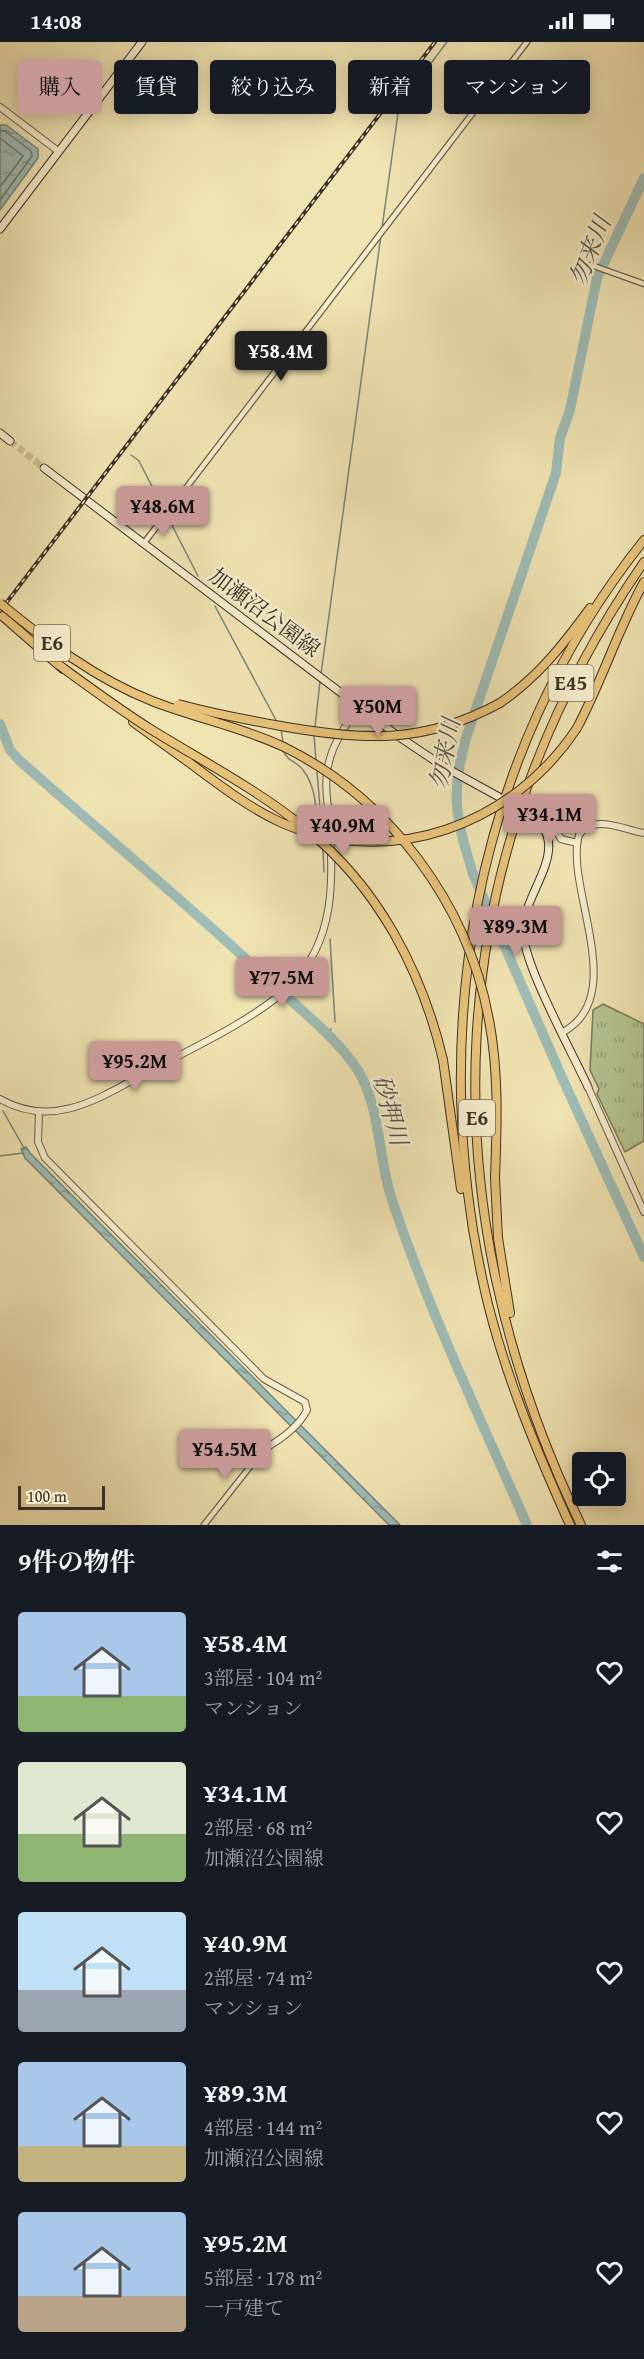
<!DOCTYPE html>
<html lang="ja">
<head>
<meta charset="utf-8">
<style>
	:root { --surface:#171b24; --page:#20242c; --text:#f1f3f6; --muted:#9ea1a6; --accent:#c59692 }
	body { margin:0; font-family:"Gentium Book Plus","Noto Serif JP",serif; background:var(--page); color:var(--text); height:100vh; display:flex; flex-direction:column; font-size:22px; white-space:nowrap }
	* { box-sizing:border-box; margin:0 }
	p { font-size:20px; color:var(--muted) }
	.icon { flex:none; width:33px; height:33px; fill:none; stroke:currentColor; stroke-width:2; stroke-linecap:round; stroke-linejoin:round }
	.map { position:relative; height:1483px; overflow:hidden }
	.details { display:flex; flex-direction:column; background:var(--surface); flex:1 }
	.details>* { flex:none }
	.hud { position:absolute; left:18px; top:18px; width:609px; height:54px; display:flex; gap:12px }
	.tools { position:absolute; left:572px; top:1410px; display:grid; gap:12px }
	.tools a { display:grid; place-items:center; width:54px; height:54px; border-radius:6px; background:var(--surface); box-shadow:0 3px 15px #0003; font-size:30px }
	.scale { position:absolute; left:18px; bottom:15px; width:87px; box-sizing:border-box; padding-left:6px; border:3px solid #3b3026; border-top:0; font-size:16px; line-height:21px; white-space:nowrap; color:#3b3026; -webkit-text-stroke:4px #f5edcd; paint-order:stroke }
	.price { position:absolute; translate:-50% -51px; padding:0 14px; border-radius:6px; background:var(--accent); color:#111; font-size:20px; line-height:39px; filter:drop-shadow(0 2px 3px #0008) }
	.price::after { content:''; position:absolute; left:50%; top:36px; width:18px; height:14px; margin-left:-9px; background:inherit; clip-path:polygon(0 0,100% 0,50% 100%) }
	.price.current { background:#222; color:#fff }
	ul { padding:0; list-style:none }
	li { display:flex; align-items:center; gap:18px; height:150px; padding:0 18px }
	li span { display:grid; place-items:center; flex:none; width:168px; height:120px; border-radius:6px; color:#555 }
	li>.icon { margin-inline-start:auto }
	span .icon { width:72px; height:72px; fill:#fffc; stroke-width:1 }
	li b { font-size:26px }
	h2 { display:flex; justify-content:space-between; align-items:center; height:72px; padding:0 18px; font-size:26px }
	.pill { padding:0 21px; border-radius:6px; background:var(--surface); box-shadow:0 3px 15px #0003; font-size:21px; line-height:54px }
	.pill.current { background:var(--accent); color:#111 }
	.status { display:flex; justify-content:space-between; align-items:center; height:42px; padding:0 30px; background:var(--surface); direction:ltr }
	.status svg { height:16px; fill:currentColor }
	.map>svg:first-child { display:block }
	.park { fill:url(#park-tufts); stroke:#787a5c; stroke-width:1.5 }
	.water { fill:url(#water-ripples); stroke:#76847c; stroke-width:1.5 }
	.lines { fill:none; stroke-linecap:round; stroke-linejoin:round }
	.shore { stroke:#6c766e; stroke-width:1.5 }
	.stream { stroke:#76847c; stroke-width:1.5 }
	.river { stroke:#9ebcb6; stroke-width:10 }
	.secondary-tunnel { stroke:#ccbf96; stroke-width:7; stroke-dasharray:7 3.5; stroke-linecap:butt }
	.minor-casing { stroke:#685d49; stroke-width:7 }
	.tertiary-casing { stroke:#685d49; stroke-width:8 }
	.secondary-casing { stroke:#3b3026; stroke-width:9 }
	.motorway-casing { stroke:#3b3026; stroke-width:10 }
	.minor { stroke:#f5edcd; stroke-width:4.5 }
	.tertiary { stroke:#f5edcd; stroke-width:6 }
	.secondary { stroke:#f5edcd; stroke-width:7 }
	.motorway { stroke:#e8c279; stroke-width:8 }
	.rail-casing { stroke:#3b3026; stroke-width:4 }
	.rail { stroke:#f5edcd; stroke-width:1.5; stroke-dasharray:4.5; stroke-linecap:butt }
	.motorway-bridge-casing { stroke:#3b3026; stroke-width:10; stroke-linecap:butt }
	.motorway-bridge { stroke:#e8c279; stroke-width:8 }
	.labels { text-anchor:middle; stroke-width:5; stroke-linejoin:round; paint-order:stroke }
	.shield { fill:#f5edcd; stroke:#736958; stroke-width:1.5 }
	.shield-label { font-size:21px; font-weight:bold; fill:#3b3026 }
	.street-label { font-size:22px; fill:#3b3026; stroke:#f5edcd }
	.water-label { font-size:24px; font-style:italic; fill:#54534a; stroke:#f5edcd }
</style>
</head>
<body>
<div class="status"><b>14:08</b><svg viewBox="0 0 49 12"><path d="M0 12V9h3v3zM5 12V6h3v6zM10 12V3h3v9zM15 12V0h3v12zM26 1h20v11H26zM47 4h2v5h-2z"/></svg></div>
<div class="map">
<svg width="644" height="1483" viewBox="0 0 644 1483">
	<defs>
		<pattern id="park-tufts" width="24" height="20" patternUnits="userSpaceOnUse" patternTransform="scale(1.5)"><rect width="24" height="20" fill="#b4c591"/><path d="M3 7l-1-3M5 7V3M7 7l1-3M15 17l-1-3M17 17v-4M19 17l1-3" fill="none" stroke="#94a076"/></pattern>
		<pattern id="water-ripples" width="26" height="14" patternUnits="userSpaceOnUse" patternTransform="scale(1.5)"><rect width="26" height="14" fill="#9ebcb6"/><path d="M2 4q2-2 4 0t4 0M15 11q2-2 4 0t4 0" fill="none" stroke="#829994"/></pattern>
	</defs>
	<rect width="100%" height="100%" fill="#f0e3b2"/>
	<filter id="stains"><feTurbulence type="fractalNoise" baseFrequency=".00333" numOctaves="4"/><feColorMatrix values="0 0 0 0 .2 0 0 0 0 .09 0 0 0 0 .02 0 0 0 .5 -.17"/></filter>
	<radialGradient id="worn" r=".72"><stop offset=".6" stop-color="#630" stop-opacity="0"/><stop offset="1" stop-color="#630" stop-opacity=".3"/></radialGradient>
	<!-- park -->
	<polygon class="park" points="603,962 644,982 644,1099 625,1110 597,1052 599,1047 590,1028 593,968"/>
	<!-- water -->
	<g class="water">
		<polygon points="0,83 6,83 38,107 38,116 0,168"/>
		<polygon points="26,1105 30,1111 400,1483 389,1483 25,1116 21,1107"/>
	</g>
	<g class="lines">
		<!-- shore -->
		<g class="shore">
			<polyline points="0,89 5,89 31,109 32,114 0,158"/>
			<polyline points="0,96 23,114 0,145"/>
		</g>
		<!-- stream -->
		<g class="stream">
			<polyline points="382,186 399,64 447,0"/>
			<polyline points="131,413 139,419 198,534"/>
			<polyline points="215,564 277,680"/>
			<polyline points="321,632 381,193"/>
			<polyline points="315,685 320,639"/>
			<polyline points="281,687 283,700"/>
			<polyline points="314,693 316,718"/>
			<path d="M283,708C287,720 297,719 303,728C316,745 316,766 318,788"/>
			<polyline points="317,729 322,790"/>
			<polyline points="323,806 324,830"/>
			<polyline points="330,897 335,980"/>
			<polyline points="326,992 331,987"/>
			<polyline points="3,1069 24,1106"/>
			<polyline points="0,1114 23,1111"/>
		</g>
		<!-- river -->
		<g class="river">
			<path d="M644,136L597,236L570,368L560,396L556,431L466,696C450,754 456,776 473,832L564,1040L644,1215"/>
			<path d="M0,682L10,708L20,719C105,794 194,867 276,945C304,971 339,998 359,1030C381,1068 378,1117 392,1158C429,1269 480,1376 527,1483"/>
		</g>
		<!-- secondary-tunnel -->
		<g class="secondary-tunnel">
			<polyline points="10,399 44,426"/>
			<polyline points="501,756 523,767"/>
		</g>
		<!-- minor casing -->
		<g class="minor-casing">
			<g id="minor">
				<polyline points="591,223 644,242"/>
				<polyline points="144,501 527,0"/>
				<polyline points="204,1483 264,1407"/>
			</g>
		</g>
		<!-- tertiary casing -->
		<g class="tertiary-casing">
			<g id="tertiary">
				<polyline points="0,65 58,109"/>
				<polyline points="526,769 535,763 548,775 561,797 577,801"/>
				<path d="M563,990C630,954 564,844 579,793C593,771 625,788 644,791"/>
				<polyline points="588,1045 644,1170"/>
				<path d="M0,1057C51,1086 95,1059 140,1034C184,1010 253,979 289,945C337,898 333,837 329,775C327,757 324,738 329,720C334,699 347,682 359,664"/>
				<path d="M39,1070L38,1100L45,1116L264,1337L305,1360L307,1368C299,1384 280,1398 264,1407"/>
			</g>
		</g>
		<!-- secondary casing -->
		<g class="secondary-casing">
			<g id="secondary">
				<polyline points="0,187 142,0"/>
				<polyline points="0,391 10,399"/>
				<polyline points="44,426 398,694 441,723 499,755"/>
				<path d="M525,768C579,802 524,846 523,888C522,920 573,1012 588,1045"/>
			</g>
		</g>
		<!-- motorway casing -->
		<g class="motorway-casing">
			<g id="motorway">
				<polyline points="0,572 63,627"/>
				<path d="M500,661C538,635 563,603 590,566"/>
				<polyline points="133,680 187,719"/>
				<path d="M577,686C602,639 618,587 644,540"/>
				<polyline points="443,1018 461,1147"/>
				<polyline points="495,1136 498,1196 510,1271"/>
				<path d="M570,1483C538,1412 507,1338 488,1262C424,998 472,713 644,498"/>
				<path d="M581,1483C425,1160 438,818 644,520"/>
			</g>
		</g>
		<!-- minor -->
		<use href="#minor" class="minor"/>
		<!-- tertiary -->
		<use href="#tertiary" class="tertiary"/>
		<!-- secondary -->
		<use href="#secondary" class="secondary"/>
		<!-- motorway -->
		<use href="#motorway" class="motorway"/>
		<!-- rail casing -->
		<g class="rail-casing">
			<polyline id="rail" points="0,569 435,0"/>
		</g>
		<!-- rail -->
		<use href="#rail" class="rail"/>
		<!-- motorway-bridge casing -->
		<g class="motorway-bridge-casing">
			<g id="motorway-bridge">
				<path d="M0,561C46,599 96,637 152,659C195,676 242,685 284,705C390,757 468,862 489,978C499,1030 497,1083 495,1136"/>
				<path d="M59,623C89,645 120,668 152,688C204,720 258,748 306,787C378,845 422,929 443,1018"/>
				<path d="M178,662C212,671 247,678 281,684C364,699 425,702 500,661"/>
				<path d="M187,719C217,741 247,765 282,781C391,828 513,783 577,686"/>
			</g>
		</g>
		<!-- motorway-bridge -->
		<use href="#motorway-bridge" class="motorway-bridge"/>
	</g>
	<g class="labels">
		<!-- shield labels -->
		<g class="shield">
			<rect x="34" y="583" width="36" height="36" rx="4.5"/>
			<rect x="548.5" y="623" width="45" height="36" rx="4.5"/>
			<rect x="459" y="1058" width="36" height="36" rx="4.5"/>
		</g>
		<g class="shield-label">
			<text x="52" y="608">E6</text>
			<text x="571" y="648">E45</text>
			<text x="477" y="1083">E6</text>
		</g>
		<!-- street labels -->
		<g class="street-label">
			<text transform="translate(265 570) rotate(37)" y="8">加瀬沼公園線</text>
		</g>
		<!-- water labels -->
		<g class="water-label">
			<text transform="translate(590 209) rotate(-68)" y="8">勿来川</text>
			<text transform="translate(445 712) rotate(-79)" y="8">勿来川</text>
			<text transform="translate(390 1068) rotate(75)" y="8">砂押川</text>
		</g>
	</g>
	<rect width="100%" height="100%" filter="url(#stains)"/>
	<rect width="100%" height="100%" fill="url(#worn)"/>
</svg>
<div class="tools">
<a><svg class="icon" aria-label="locate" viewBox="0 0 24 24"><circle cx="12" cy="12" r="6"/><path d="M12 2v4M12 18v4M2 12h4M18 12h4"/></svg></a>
</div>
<div class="scale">100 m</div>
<b class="price current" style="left:281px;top:340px">¥58.4M</b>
<b class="price" style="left:163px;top:495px">¥48.6M</b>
<b class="price" style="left:378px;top:695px">¥50M</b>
<b class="price" style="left:550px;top:803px">¥34.1M</b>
<b class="price" style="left:343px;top:814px">¥40.9M</b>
<b class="price" style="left:516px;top:915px">¥89.3M</b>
<b class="price" style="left:282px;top:966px">¥77.5M</b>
<b class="price" style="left:135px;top:1050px">¥95.2M</b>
<b class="price" style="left:225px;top:1438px">¥54.5M</b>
<div class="hud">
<a class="pill current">購入</a>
<a class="pill">賃貸</a>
<a class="pill">絞り込み</a>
<a class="pill">新着</a>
<a class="pill">マンション</a>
</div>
</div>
<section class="details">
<h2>9件の物件<svg class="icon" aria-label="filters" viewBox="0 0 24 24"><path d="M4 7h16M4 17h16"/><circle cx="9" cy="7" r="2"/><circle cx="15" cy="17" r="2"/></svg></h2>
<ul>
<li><span style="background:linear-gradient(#a9c7e8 70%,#8fb573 0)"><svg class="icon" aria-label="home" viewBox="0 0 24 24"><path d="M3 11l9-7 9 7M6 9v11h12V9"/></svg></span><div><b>¥58.4M</b><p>3部屋 · 104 m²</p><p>マンション</p></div><svg class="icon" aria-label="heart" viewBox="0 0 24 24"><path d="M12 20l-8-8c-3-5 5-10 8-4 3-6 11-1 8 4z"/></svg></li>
<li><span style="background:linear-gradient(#dfe7d0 60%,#8fb573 0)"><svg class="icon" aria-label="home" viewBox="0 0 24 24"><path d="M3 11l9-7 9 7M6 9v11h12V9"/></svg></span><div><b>¥34.1M</b><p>2部屋 · 68 m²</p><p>加瀬沼公園線</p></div><svg class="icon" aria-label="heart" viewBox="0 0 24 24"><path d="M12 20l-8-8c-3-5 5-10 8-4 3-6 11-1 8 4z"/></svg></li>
<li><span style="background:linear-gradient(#bfe0f5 65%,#9aa5b1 0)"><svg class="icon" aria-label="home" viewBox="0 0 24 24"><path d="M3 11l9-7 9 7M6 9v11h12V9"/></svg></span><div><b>¥40.9M</b><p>2部屋 · 74 m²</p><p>マンション</p></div><svg class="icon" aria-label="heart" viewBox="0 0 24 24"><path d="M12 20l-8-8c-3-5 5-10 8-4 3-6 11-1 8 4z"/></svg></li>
<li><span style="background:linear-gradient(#a9c7e8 70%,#c2b280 0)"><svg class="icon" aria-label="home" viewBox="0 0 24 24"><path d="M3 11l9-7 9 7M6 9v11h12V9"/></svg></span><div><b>¥89.3M</b><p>4部屋 · 144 m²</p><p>加瀬沼公園線</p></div><svg class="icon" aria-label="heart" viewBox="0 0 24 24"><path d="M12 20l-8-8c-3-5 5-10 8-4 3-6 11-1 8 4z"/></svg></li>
<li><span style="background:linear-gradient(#a9c7e8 70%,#b9a48a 0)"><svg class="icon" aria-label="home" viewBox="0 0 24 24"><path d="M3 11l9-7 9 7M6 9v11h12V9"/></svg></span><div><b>¥95.2M</b><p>5部屋 · 178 m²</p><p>一戸建て</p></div><svg class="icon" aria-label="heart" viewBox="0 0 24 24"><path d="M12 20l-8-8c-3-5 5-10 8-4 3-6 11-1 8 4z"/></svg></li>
</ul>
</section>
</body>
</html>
